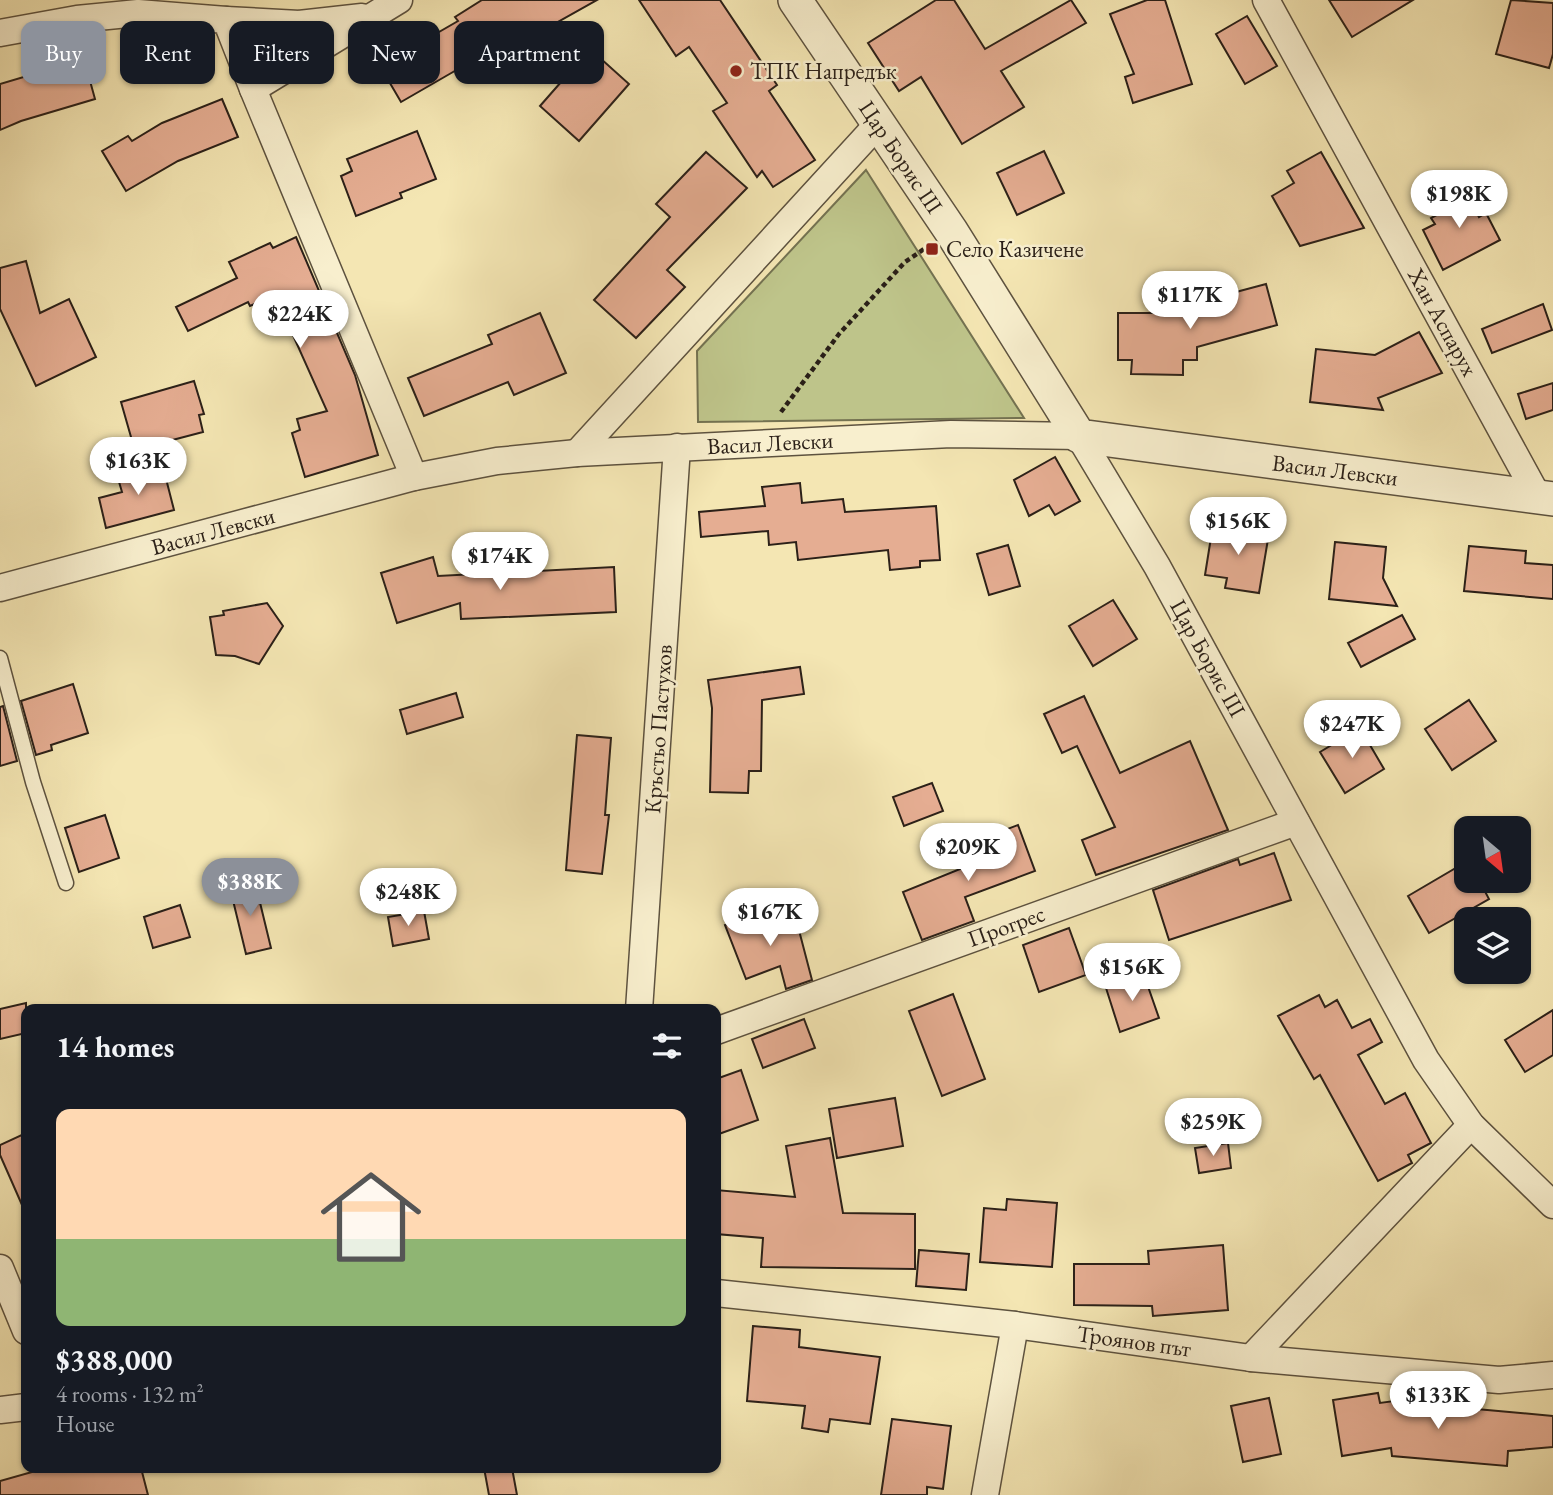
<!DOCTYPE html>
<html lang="en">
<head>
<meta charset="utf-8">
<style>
	:root { --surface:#171b24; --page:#20242c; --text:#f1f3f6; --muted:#9ea1a6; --accent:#8c9099 }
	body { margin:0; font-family:"EB Garamond",serif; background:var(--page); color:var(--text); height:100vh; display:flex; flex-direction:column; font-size:26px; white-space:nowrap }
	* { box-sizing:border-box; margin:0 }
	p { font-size:23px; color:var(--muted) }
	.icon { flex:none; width:38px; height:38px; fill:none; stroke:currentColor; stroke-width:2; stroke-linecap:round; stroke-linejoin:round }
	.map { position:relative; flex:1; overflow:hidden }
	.side { position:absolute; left:21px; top:1004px; width:700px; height:469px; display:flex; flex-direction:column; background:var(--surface); border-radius:14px; box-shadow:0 2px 5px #0004 }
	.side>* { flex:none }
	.guide { position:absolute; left:21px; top:21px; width:700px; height:63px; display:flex; gap:14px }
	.needle { width:46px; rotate:151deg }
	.tools { position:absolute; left:1454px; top:816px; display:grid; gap:14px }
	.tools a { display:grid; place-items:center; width:77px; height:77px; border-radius:14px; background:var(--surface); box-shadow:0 2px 5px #0004; font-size:35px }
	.price { position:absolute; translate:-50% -60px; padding:0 16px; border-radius:24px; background:#fff; color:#222; font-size:23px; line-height:46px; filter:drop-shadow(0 2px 4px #0008) }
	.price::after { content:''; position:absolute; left:50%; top:42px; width:21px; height:16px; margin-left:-10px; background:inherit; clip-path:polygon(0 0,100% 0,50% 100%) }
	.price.on { background:var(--accent); color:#fff }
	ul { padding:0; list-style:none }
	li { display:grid; align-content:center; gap:14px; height:371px; padding:0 35px }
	li span { display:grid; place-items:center; height:217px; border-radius:14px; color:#555 }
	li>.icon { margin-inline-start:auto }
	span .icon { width:126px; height:126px; fill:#fffc; stroke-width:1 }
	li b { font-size:30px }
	h2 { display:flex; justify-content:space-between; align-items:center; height:84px; padding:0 35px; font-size:30px }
	.pill { padding:0 24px; border-radius:14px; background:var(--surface); box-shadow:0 2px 5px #0004; font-size:24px; line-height:63px }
	.pill.on { background:var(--accent); color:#fff }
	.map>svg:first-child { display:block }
	.green { fill:#bec48a; stroke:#747251; stroke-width:2 }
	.building { fill:#e5ad92; stroke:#2b2018; stroke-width:2 }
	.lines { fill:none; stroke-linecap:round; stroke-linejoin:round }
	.service-casing { stroke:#5d523f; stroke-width:17 }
	.minor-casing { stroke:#5d523f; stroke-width:29 }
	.tertiary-casing { stroke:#5d523f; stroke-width:36 }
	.path { stroke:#2b2018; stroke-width:4.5; stroke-dasharray:5 3.5; stroke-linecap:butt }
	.service { stroke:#f8efce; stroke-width:14 }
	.minor { stroke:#f8efce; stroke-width:26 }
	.tertiary { stroke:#f8efce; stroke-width:33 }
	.poi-dot { fill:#8f2418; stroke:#f8efce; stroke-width:2.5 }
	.labels { text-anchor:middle; stroke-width:5; stroke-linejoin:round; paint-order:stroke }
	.poi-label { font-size:23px; fill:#2b2018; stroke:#f8efce; text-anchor:start }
	.street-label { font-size:23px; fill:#2b2018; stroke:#f8efce }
</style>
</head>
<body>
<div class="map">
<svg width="1553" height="1495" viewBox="0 0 1553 1495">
	<rect width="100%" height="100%" fill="#f4e6b3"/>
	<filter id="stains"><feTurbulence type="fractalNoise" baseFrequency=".00286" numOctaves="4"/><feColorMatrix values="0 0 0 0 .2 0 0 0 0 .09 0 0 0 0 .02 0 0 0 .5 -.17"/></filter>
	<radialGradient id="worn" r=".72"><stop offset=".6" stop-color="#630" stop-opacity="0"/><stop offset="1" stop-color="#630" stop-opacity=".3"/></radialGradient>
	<!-- green -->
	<polygon class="green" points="866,170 1024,418 698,422 697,351"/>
	<!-- building -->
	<g class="building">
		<polygon points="482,0 597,0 558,22 567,29 490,75 479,57 401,102 380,66 458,21 455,17"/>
		<polygon points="639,0 720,0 777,85 769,91 815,160 773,187 762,171 757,177 713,111 727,103 689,47 676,56"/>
		<polygon points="936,0 954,0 985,49 1071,0 1086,23 1001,71 1024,107 962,144 921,77 899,91 868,43"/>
		<polygon points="1147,0 1165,0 1192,84 1133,103 1125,77 1134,74 1110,14"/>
		<polygon points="1329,0 1413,0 1352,37"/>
		<polygon points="1511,0 1553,3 1553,54 1549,68 1496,54"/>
		<polygon points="1247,16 1277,66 1245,84 1216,34"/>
		<polygon points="590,49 629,84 579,141 540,106"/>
		<polygon points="84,59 95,99 21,121 0,130 0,84"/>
		<polygon points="222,99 238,137 178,161 126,191 102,151 128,136 132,141 162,123"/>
		<polygon points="417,131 436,179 400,193 402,198 356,216 341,176 352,171 347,159"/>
		<polygon points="1044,151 1064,193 1017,215 997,173"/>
		<polygon points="706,152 747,188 667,270 685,287 636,338 594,300 670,217 656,204"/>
		<polygon points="1321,152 1364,228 1300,246 1272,196 1294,183 1287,171"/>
		<polygon points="1463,186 1479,217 1486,213 1500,240 1443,270 1423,230 1435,224 1431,218 1442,212 1435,200"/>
		<polygon points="296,237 355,375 378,455 305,477 292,433 300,430 297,419 327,411 275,295 250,306 248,302 188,331 176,307 237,278 229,262 270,243 273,248"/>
		<polygon points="26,261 40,313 69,299 96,357 36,386 0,309 0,268"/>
		<polygon points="1266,284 1277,325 1197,347 1197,360 1183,360 1183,375 1131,374 1132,360 1118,360 1118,313 1209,313 1206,300"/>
		<polygon points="1543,304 1552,330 1492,353 1482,329"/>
		<polygon points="540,313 566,373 514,395 508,382 424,416 408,378 492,344 488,335"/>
		<polygon points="1419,332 1442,373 1378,398 1383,410 1310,402 1316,349 1375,355"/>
		<polygon points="194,381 204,414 199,415 203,432 161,443 163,450 137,458 121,402"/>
		<polygon points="1553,383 1553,410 1526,419 1518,394"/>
		<polygon points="1055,457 1080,501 1055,515 1049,505 1029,516 1014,480"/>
		<polygon points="162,463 174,510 106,528 99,498 122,492 117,475"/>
		<polygon points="800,483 802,503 843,499 845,512 936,506 940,560 920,561 920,567 890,570 888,550 798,560 796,542 769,545 768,531 701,537 699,512 765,506 762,487"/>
		<polygon points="1213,525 1269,533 1259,593 1225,588 1227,578 1205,575"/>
		<polygon points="1335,542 1386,547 1383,578 1397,606 1329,599"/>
		<polygon points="1008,545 1020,586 989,595 977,554"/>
		<polygon points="1469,546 1526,551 1525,563 1553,565 1553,599 1464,591"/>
		<polygon points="433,557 438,576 614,567 616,612 461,619 460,603 397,623 381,573"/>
		<polygon points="1113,600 1137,639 1093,666 1069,626"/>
		<polygon points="267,603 283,626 259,664 235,656 216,655 210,617 224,615 223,611"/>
		<polygon points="1402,615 1415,639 1361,667 1348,643"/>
		<polygon points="800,667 804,694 762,700 761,771 749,771 748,793 710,792 712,708 708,680"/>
		<polygon points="73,684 88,733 51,745 52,750 36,755 21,701"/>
		<polygon points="456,693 463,717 407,734 400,710"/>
		<polygon points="1084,696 1120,773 1190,741 1228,830 1096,875 1082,840 1115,827 1077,746 1062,753 1044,714"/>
		<polygon points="1469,700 1496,741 1452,770 1425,729"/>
		<polygon points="3,706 17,761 0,766 0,707"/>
		<polygon points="1360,728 1384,769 1345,793 1320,752"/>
		<polygon points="577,735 611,738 605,815 609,815 602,874 566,870"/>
		<polygon points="932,783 943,811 904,826 893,797"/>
		<polygon points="105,815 119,858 79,872 65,828"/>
		<polygon points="1018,825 1035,871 965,897 974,921 922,940 903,892 980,861 973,842"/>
		<polygon points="1274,853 1291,900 1169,940 1153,890 1238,859 1240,865"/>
		<polygon points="1466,862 1466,880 1479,880 1489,899 1429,933 1408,896"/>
		<polygon points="255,882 271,948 246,954 230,888"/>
		<polygon points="180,905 190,937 153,948 144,917"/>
		<polygon points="424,911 429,939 393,946 388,917"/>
		<polygon points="756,913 761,924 795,915 812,980 786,989 780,966 746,979 725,925"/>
		<polygon points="1069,928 1086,975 1039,992 1023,945"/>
		<polygon points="1144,975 1159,1018 1120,1032 1106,988"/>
		<polygon points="953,994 985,1079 942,1096 909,1011"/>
		<polygon points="1319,995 1325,1007 1337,1000 1352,1028 1370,1019 1382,1042 1358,1055 1385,1104 1405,1093 1431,1143 1408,1155 1412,1163 1378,1181 1320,1075 1314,1079 1278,1016"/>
		<polygon points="26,1003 26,1033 0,1039 0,1009"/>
		<polygon points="1553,1010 1553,1055 1525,1072 1505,1040"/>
		<polygon points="804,1019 815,1048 763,1068 752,1039"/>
		<polygon points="741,1070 758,1120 716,1135 716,1079"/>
		<polygon points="895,1098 903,1146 837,1158 829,1109"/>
		<polygon points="26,1133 26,1214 0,1155 0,1145"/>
		<polygon points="830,1138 843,1213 915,1214 915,1269 761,1267 763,1238 716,1234 716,1190 795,1197 786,1146"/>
		<polygon points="1228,1143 1231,1168 1199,1173 1195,1148"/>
		<polygon points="1007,1199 1057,1203 1052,1267 980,1262 984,1208 1006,1210"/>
		<polygon points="1223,1245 1228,1310 1153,1316 1152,1306 1074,1305 1074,1264 1149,1264 1148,1251"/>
		<polygon points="919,1250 969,1254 966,1290 916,1286"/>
		<polygon points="753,1326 800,1330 799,1347 880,1357 870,1424 830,1419 828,1432 802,1428 805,1406 747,1401"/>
		<polygon points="1378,1393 1380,1403 1409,1399 1410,1403 1553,1416 1553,1447 1508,1451 1507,1466 1392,1456 1391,1448 1342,1456 1333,1400"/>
		<polygon points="1269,1398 1281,1454 1243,1462 1231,1406"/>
		<polygon points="892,1419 951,1426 943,1489 927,1487 927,1495 881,1495"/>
		<polygon points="46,1468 141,1468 148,1495 0,1495 0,1481"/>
		<polygon points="484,1468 512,1468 517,1495 489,1495"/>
	</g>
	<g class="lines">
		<!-- service casing -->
		<g class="service-casing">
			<polyline id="service" points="0,658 33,782 66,883"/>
		</g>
		<!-- minor casing -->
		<g class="minor-casing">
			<g id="minor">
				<polyline points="1266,0 1538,497"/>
				<polyline points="226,20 299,24 362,17"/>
				<polyline points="0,33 77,19 138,13 226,20 253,89 399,0"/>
				<polyline points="253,89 414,477"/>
				<polyline points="577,453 879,123"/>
				<polyline points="0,588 414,477 497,461 577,453 951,434 1079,436 1157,566 1426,1060 1471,1125 1553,1205"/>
				<polyline points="639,1010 677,447"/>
				<polyline points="716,1031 1296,822"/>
				<polyline points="0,1268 26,1331"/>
				<polyline points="716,1293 1015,1325 1251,1358 1499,1380 1553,1375"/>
				<polyline points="1251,1358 1471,1125"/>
				<polyline points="0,1410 26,1407"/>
				<polyline points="985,1495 1015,1325"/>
			</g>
		</g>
		<!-- tertiary casing -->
		<g class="tertiary-casing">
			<polyline id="tertiary" points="795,0 951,231 1079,436 1553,499"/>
		</g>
		<!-- path -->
		<polyline class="path" points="781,412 839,334 905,262 924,249"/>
		<!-- service -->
		<use href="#service" class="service"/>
		<!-- minor -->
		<use href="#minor" class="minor"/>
		<!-- tertiary -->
		<use href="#tertiary" class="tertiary"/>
	</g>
	<!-- markers -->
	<g class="poi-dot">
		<circle cx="736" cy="71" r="7"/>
		<rect x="925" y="242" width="14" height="14" rx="3.5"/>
	</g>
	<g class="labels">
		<!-- poi labels -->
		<g class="poi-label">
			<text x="750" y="79">ТПК Напредък</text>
			<text x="946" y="257">Село Казичене</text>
		</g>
		<!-- street labels -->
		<g class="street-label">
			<text transform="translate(901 157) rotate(56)" y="8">Цар Борис III</text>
			<text transform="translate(1443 322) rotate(61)" y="8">Хан Аспарух</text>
			<text transform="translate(770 443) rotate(-3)" y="8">Васил Левски</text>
			<text transform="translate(1335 470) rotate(7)" y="8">Васил Левски</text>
			<text transform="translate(213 531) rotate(-15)" y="8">Васил Левски</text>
			<text transform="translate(1208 658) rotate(61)" y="8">Цар Борис III</text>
			<text transform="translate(658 729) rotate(-86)" y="8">Кръстьо Пастухов</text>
			<text transform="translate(1006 926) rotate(-20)" y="8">Прогрес</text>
			<text transform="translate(1134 1341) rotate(8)" y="8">Троянов път</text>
		</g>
	</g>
	<rect width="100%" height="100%" filter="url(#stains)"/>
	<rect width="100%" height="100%" fill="url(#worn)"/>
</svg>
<div class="tools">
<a><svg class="needle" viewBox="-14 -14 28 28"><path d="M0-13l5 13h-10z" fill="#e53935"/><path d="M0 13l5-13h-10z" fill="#9ea1a6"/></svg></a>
<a><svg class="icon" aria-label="layers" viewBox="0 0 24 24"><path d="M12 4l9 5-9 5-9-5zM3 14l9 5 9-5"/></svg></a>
</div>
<b class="price" style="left:1459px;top:230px">$198K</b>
<b class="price" style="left:1190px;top:331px">$117K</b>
<b class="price" style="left:300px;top:350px">$224K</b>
<b class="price" style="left:138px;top:497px">$163K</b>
<b class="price" style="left:1238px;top:557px">$156K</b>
<b class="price" style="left:500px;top:592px">$174K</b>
<b class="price" style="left:1352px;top:760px">$247K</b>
<b class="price" style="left:968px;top:883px">$209K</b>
<b class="price on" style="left:250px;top:918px">$388K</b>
<b class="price" style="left:408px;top:928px">$248K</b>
<b class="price" style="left:770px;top:948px">$167K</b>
<b class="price" style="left:1132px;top:1003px">$156K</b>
<b class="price" style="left:1213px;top:1158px">$259K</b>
<b class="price" style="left:1438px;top:1431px">$133K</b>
<div class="guide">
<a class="pill on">Buy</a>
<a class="pill">Rent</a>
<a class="pill">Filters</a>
<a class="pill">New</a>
<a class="pill">Apartment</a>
</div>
<section class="side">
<h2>14 homes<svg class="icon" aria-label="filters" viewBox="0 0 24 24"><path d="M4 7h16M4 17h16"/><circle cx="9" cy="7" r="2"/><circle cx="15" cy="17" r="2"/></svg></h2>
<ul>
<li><span style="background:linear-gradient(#ffd9b3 60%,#8fb573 0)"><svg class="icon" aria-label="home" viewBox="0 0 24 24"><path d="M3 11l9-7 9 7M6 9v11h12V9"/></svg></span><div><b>$388,000</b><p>4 rooms · 132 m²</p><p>House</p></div></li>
</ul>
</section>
</div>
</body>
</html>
